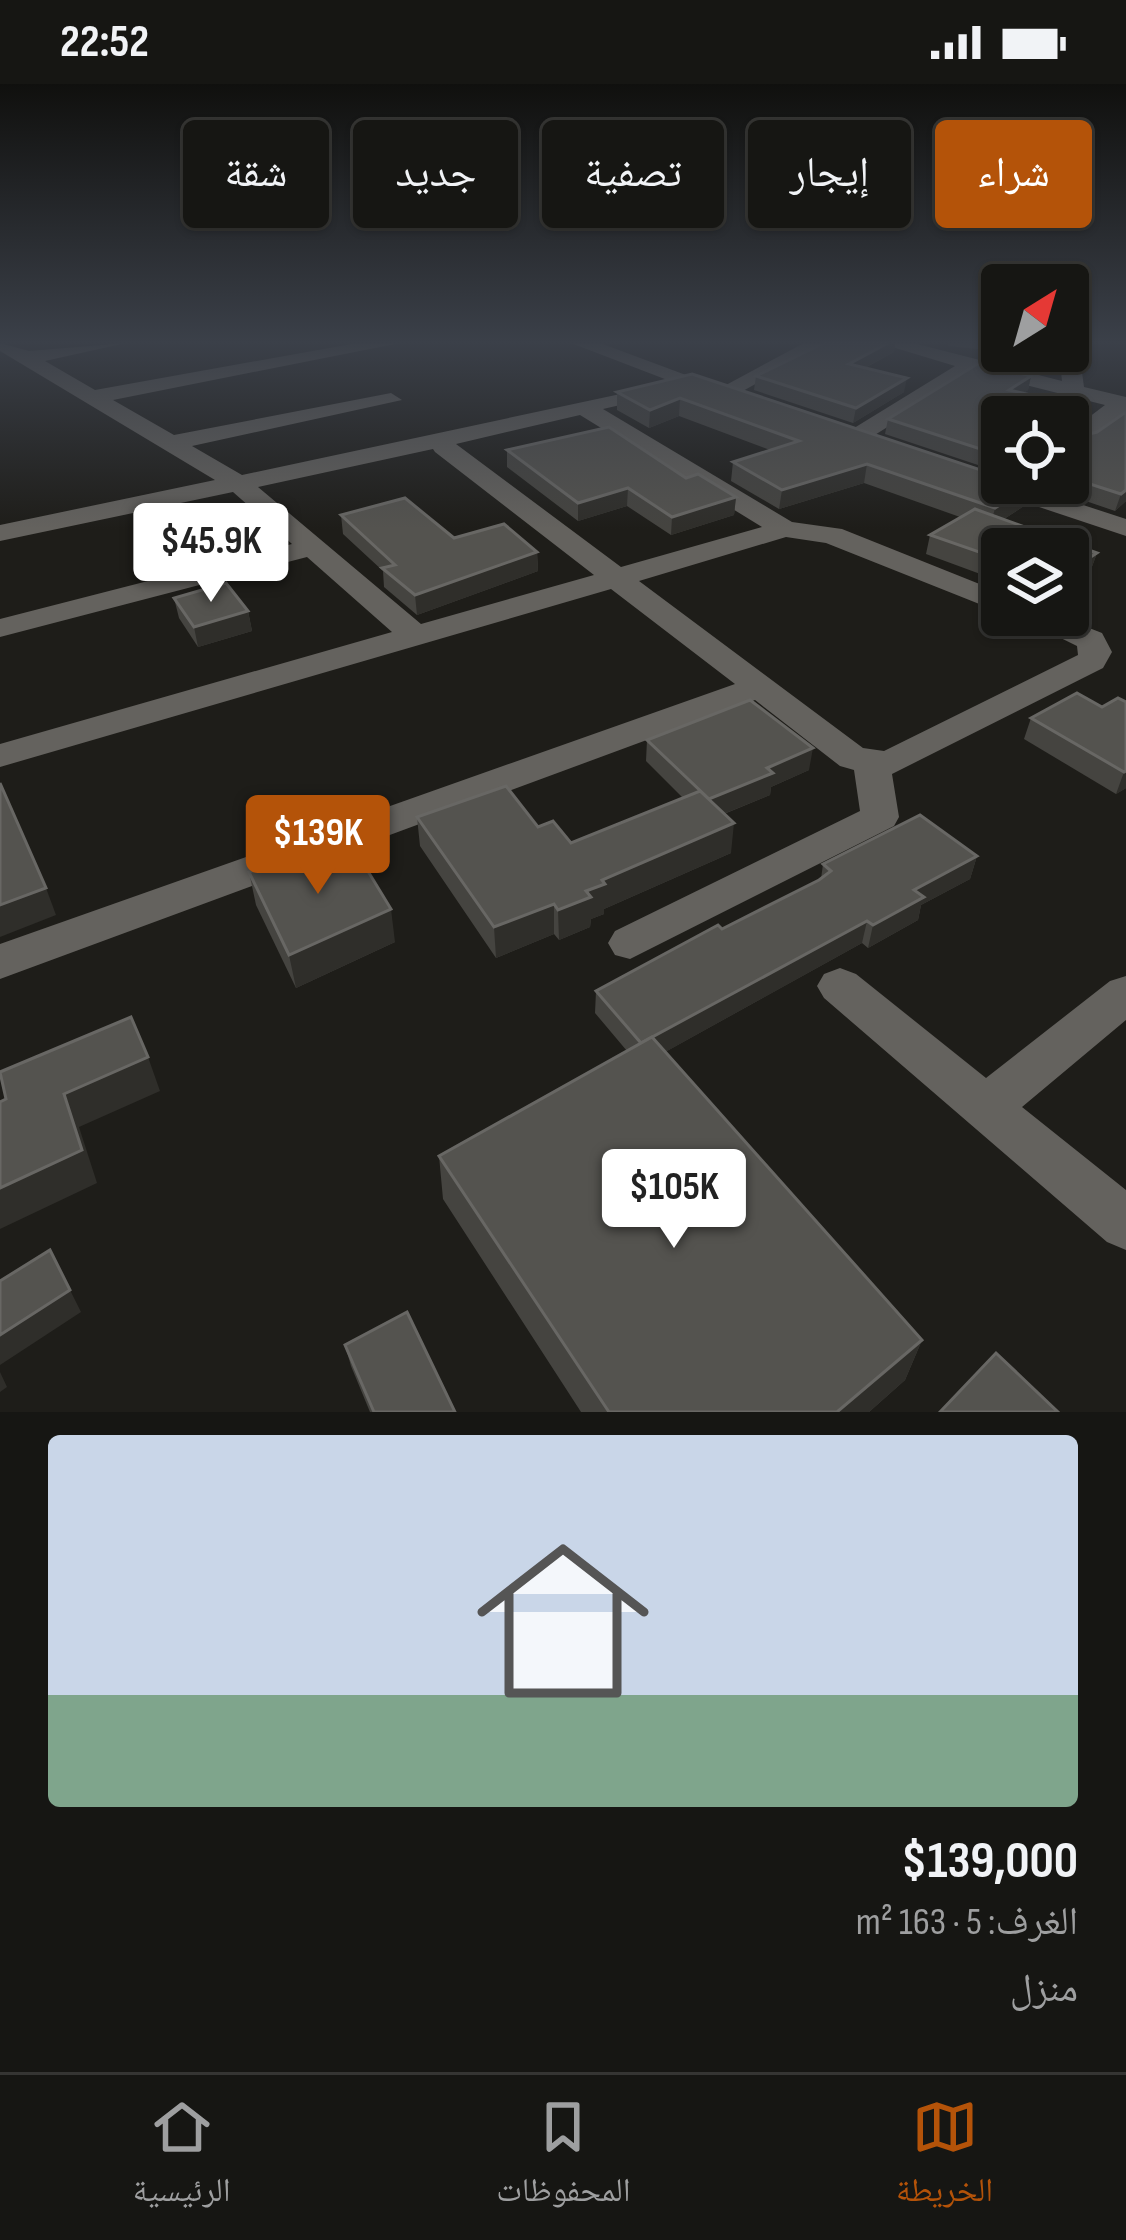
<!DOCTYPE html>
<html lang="ar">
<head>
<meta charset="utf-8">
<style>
	:root { --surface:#161613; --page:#1f1f1c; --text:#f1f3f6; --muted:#9e9fa0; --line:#353533; --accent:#b45309 }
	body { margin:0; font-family:"Sofia Sans Condensed","Noto Naskh Arabic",sans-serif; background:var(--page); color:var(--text); direction:rtl; height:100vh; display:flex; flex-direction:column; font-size:45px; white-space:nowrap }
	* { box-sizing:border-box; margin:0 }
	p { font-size:39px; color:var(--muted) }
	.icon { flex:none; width:66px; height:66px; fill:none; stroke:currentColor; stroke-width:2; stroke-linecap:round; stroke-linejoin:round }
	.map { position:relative; height:1328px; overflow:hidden; direction:ltr }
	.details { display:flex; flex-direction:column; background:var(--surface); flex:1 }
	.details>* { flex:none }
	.top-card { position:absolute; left:36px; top:36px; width:1056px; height:108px; direction:rtl; display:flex; gap:24px }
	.needle { width:78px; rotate:37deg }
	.tools { position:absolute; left:981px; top:180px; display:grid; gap:24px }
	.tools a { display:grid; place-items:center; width:108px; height:108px; border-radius:12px; background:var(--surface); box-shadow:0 3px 9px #0004,0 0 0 3px var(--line); font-size:60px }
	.price { position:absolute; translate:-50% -102px; padding:0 27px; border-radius:12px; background:#fff; color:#222; font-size:39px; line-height:78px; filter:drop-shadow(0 3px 6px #0008) }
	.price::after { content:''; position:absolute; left:50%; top:72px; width:36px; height:27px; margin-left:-18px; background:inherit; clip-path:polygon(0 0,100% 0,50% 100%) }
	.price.selected { background:var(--accent); color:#fff }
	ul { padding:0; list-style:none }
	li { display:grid; align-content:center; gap:24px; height:636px; padding:0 48px }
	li+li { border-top:3px solid var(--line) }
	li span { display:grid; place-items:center; height:372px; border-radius:12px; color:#555 }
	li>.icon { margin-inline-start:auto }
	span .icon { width:216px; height:216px; fill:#fffc; stroke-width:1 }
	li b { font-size:51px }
	.tag { padding:0 42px; border-radius:12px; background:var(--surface); box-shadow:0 3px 9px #0004,0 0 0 3px var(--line); font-size:42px; line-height:108px }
	.tag.selected { background:var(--accent); color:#fff }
	.status { display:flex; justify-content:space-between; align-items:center; height:84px; padding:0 60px; background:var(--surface); direction:ltr }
	.status svg { height:33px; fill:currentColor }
	.dock { display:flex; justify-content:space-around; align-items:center; height:168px; border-top:3px solid var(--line); background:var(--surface); font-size:33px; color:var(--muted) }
	.dock a { display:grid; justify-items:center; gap:6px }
	.dock .selected { color:var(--accent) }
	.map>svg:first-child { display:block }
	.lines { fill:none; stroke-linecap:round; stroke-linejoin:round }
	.street { fill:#64625e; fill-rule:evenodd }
	.wall { fill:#454440 }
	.shaded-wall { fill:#2f2e2a }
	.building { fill:#54534f; stroke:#686764; stroke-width:3 }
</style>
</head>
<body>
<div class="status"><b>22:52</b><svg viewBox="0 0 49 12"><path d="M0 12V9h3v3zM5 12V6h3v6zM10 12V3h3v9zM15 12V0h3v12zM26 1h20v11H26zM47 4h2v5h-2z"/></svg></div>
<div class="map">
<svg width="1126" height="1328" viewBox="0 0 1126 1328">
	<rect width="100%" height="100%" fill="#1e1d19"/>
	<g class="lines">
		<!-- street -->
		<g class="street">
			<path d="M0,259L29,267L126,259L45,277L95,306L357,259H400L113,316L174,351L391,309L402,316L192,362L242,391L672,299V309L603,325L792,438L842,445L1002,509V529L826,459L786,453L639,497L863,664L884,667L1078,571L1077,562L1014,531H1056L1102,549L1112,568L1103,584L892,690L899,733L894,742L630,875L615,871L608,859L615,847L860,727L854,686L840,682L755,616L0,895V860L735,600L611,505L0,683V660L392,548L307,473L0,553V535L292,460L233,408L0,457V441L215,396L0,267ZM580,331L762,443L621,483L456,360ZM433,365L435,368L594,491L421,540L258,403Z"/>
			<polygon points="571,259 600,259 702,297 683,302"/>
			<polygon points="804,259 829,259 732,313 713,308"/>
			<polygon points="879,259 913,259 1062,297 1059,267 1078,259 1084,303 1126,313 1126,327 1068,367 1068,349 1105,321 975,288 862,359 846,359 846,349 955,282"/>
			<polygon points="982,388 1126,435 1126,452 973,401 973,391"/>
			<polygon points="840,884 856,890 986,994 1110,897 1126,892 1126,936 1022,1023 1126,1106 1126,1166 1107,1158 824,914 817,902 824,890"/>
		</g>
	</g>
	<!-- wall -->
	<g class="wall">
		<polygon points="824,259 895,259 894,268 865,284 904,308 853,339 754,306 756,292"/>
		<polygon points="948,259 1002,259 1002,267 1054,267 1054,276 1050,289 995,275 997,267 948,262"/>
		<polygon points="692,290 1029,402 1024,422 1004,435 1097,469 1090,488 1068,504 1068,465 1002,465 1002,498 926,470 930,451 960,433 864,399 779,425 731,397 733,378 770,366 679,332 649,344 617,326 617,308"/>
		<polygon points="1031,292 1028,306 1023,309 1053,332 1002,333 1002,389 885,350 888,335"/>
		<polygon points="1126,328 1126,417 1115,427 1033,399 1068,399 1068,342 1070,355 1097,348"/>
		<polygon points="507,366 686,394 736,413 734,431 671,451 627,422 578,437 507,383"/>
		<polygon points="341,431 454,454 537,468 538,487 417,531 384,503 383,487 343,450"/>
		<polygon points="174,514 248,527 252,547 198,563 179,534"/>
		<polygon points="1126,618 1126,704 1116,710 1024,655 1031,634"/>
		<polygon points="647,656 809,686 771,703 770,711 724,730 731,769 604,825 604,830 591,835 590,843 559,856 554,850 496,874 420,762 417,733 538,743 571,759 683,714 646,677"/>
		<polygon points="977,772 970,795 921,821 918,836 868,864 862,859 665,968 922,1256 905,1296 869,1328 581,1328 443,1115 439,1072 627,967 595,929 596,907 821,795 823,780"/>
		<polygon points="300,779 395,858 296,904 256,821 249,788"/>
		<polygon points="345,1261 455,1328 370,1328 351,1282"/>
	</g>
	<!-- shaded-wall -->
	<g class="shaded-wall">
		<polygon points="888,259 895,259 894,268 847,293 849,280"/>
		<polygon points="1031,292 1028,306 1006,321 1009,306"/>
		<polygon points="907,294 904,308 853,339 856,324"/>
		<polygon points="680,314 679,332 649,344 650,326"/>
		<polygon points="1057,317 1052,333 1039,333"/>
		<polygon points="867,380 864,399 779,425 782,406"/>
		<polygon points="1029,402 1024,422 990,444 995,424"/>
		<polygon points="628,404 627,422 578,437 578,419"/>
		<polygon points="1126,406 1126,417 1115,427 1121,410"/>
		<polygon points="736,413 734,431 671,451 672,433"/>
		<polygon points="537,468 538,487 417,531 415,511"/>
		<polygon points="1097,469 1090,488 1068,504 1068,488"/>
		<polygon points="248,527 252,547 198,563 194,543"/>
		<polygon points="813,664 809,686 771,703 770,711 706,737 709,715 767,684"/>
		<polygon points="1126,687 1126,704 1116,710 1124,688"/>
		<polygon points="734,739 731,769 604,825 604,830 591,835 590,843 559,856 558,826 602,796"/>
		<polygon points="977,772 970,795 921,821 918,836 868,864 873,841 914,806"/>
		<polygon points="46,804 56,831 0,853 0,821"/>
		<polygon points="554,820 554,850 496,874 494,843"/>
		<polygon points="391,825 395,858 296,904 289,871"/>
		<polygon points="867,837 862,859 640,982 641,960"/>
		<polygon points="148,973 160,1007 79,1043 97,1099 0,1145 0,1104 64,1010"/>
		<polygon points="50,1166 81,1228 0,1281 0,1251"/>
		<polygon points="922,1256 905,1296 869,1328 837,1328"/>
		<polygon points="0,1288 7,1303 0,1308"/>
	</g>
	<!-- building -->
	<g class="building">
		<polygon points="824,259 888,259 849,280 907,294 856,324 756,292"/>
		<polygon points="1019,267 1054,267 1054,276"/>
		<polygon points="979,279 1031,292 1009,306 1057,317 1039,333 1002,333 1002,372 888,335"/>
		<polygon points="692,290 1002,393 1002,399 1019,399 1029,402 995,424 867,380 782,406 733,378 799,357 680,314 650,326 617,308"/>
		<polygon points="1126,328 1126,406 1121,410 1068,393 1068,342 1070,355 1097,348"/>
		<polygon points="609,343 686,394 698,390 736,413 672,433 628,404 578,419 507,366"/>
		<polygon points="405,414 454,454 504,440 537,468 415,511 382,484 395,481 341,431"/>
		<polygon points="975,425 1097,469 1068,488 1068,465 1002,465 1002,476 930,451"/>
		<polygon points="226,499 248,527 194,543 174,514"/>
		<polygon points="1077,609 1102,623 1118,614 1126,618 1126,687 1124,688 1031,634"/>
		<polygon points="750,616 813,664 767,684 773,689 709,715 647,656"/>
		<polygon points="0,699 46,804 0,821"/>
		<polygon points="506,702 538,743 553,737 571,759 700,707 734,739 602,796 605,800 586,807 591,813 558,826 554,820 494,843 417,733"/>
		<polygon points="920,731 977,772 914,806 924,813 873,841 867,837 641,959 596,907 718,841 722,845 819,796 831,787 823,780"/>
		<polygon points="352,761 391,825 289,871 249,788 296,772 300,779"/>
		<polygon points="131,933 148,973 64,1010 82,1066 0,1104 0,1018 6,1015 0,988"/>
		<polygon points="652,953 922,1256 837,1328 609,1328 439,1072"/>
		<polygon points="50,1166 70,1206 0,1251 0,1197"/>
		<polygon points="407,1228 455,1328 374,1328 345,1261"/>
		<polygon points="996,1269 1058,1328 940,1328"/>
	</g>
	<!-- sky -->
	<linearGradient id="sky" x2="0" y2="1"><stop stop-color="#10100e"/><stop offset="0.58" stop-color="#3b4049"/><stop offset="1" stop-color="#3b4049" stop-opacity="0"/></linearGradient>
	<rect width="1126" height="445" fill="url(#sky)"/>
</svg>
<div class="tools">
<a><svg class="needle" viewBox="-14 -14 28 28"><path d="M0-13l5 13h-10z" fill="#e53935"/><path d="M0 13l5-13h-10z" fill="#9e9fa0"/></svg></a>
<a><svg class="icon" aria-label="locate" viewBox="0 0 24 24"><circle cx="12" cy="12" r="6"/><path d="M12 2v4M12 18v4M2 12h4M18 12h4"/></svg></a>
<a><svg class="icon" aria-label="layers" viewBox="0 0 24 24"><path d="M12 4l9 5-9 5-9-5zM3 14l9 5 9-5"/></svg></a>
</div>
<b class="price" style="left:211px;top:521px">$45.9K</b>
<b class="price selected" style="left:318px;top:813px">$139K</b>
<b class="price" style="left:674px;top:1167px">$105K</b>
<div class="top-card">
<a class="tag selected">شراء</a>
<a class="tag">إيجار</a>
<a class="tag">تصفية</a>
<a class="tag">جديد</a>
<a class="tag">شقة</a>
</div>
</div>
<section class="details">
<ul>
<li><span style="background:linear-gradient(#c9d6e8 70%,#7fa58c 0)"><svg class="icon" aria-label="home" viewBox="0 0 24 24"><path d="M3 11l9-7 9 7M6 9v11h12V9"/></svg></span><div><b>$139,000</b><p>الغرف: 5 · 163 m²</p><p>منزل</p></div></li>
</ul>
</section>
<nav class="dock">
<a class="selected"><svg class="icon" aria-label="map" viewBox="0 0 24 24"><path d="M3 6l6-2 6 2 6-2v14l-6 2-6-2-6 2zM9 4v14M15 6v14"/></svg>الخريطة</a>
<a><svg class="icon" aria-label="saved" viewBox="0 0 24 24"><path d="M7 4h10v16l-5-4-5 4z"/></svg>المحفوظات</a>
<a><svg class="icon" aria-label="home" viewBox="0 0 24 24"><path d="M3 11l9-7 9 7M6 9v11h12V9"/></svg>الرئيسية</a>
</nav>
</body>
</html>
